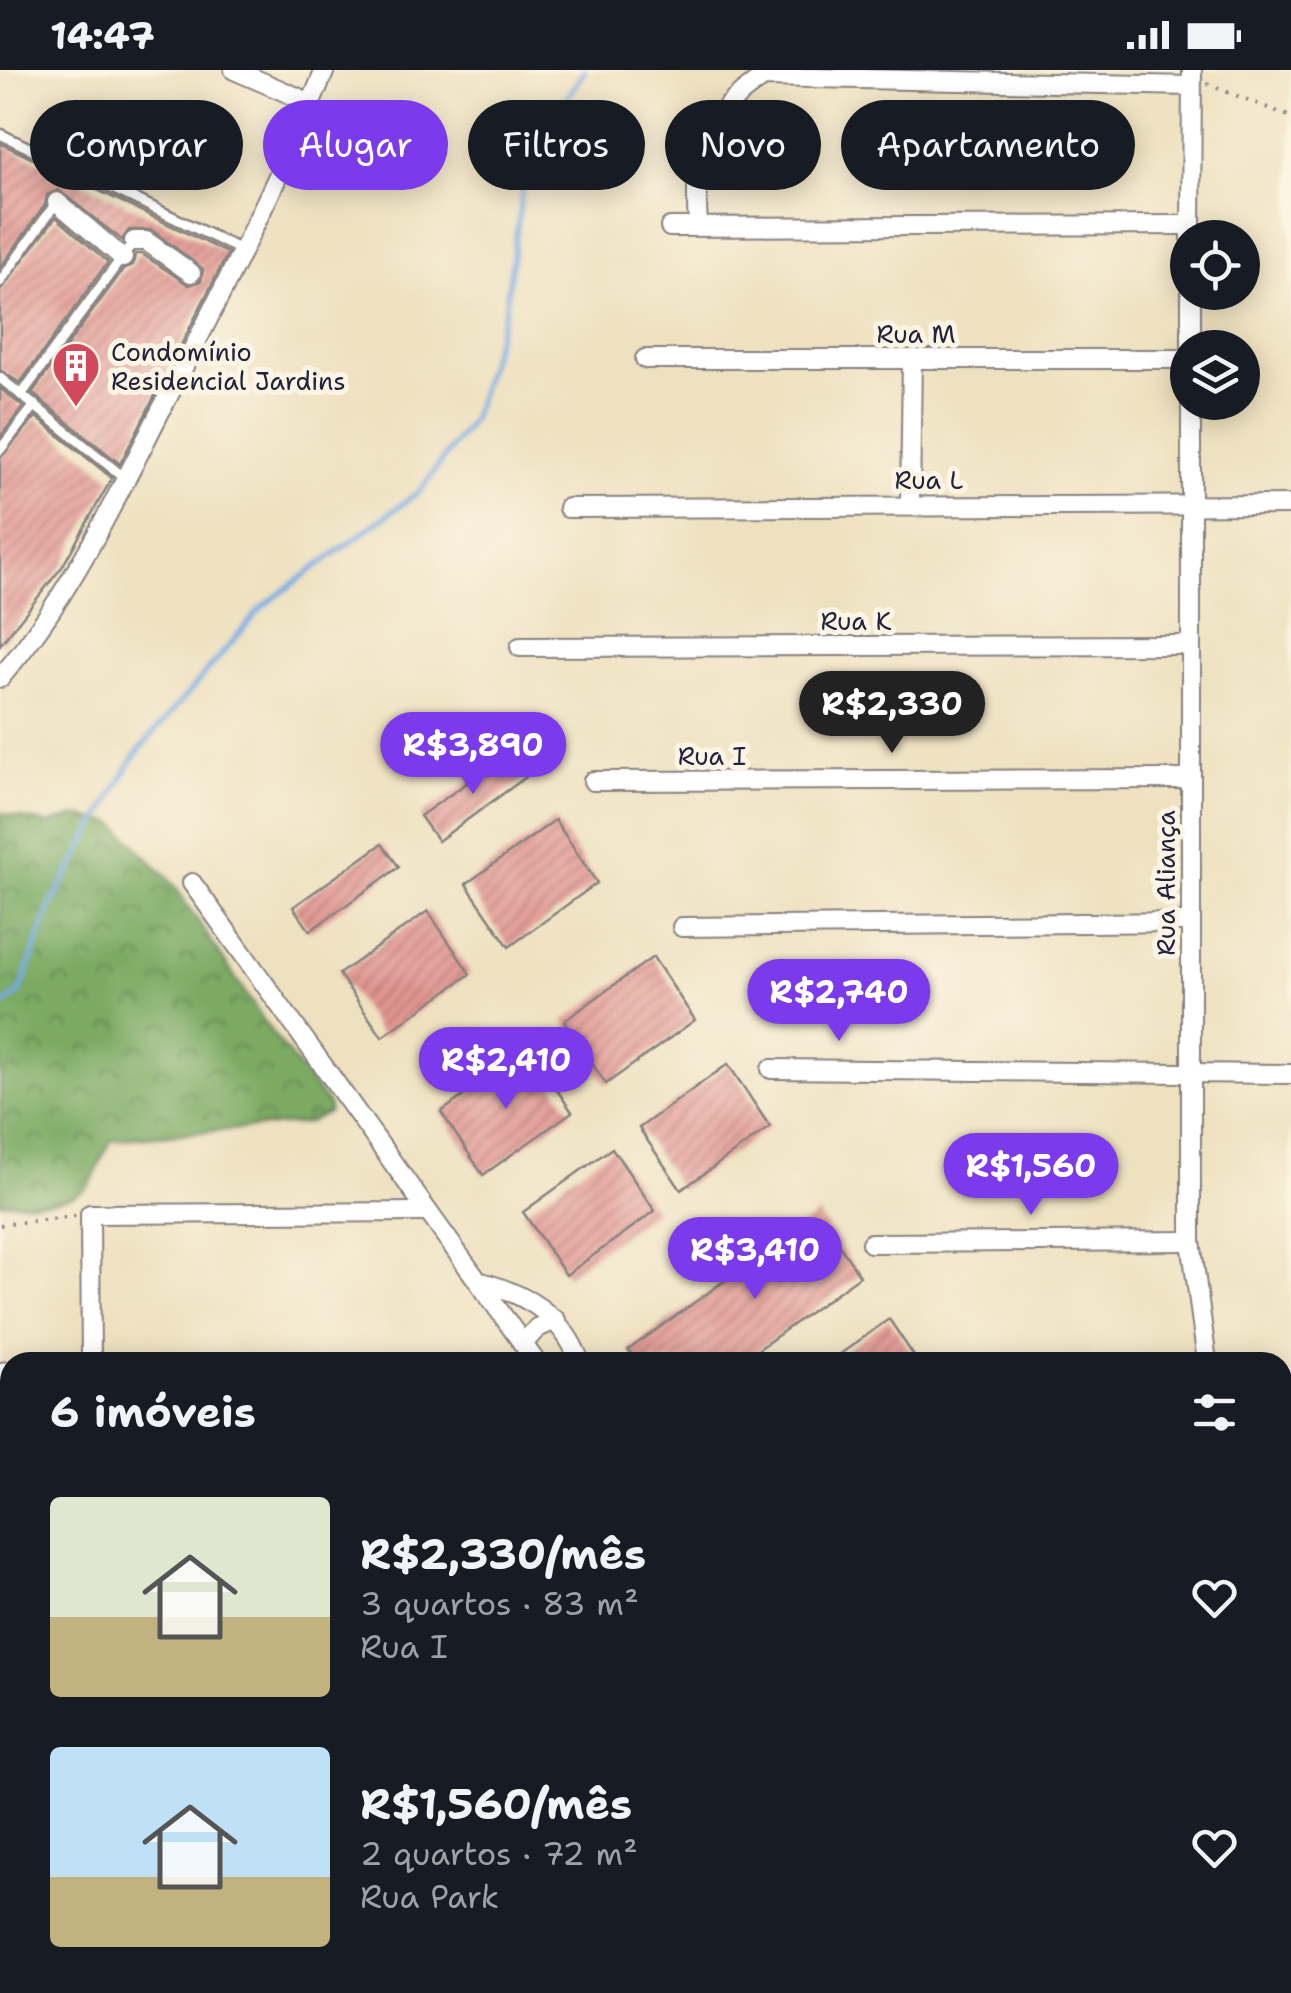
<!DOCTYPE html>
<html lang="pt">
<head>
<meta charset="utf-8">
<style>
	:root { --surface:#171b24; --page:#20242c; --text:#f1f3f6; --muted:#9ea1a6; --accent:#7c3aed }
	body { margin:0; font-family:"Shantell Sans",sans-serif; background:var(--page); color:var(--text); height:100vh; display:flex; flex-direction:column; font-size:38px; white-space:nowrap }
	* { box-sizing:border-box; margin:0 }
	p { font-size:32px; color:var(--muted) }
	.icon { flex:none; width:55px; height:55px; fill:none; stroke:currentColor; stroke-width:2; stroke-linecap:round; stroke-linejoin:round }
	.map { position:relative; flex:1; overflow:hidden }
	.drawer { position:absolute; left:0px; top:1282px; width:1292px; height:642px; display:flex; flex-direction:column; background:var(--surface); border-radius:30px 30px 0 0; box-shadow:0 5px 25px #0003 }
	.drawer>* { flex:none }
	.hud { position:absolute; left:30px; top:30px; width:1232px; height:90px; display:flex; gap:20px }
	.buttons { position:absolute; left:1170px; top:150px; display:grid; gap:20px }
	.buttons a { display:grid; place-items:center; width:90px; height:90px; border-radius:50%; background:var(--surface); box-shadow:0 5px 25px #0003; font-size:50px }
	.price { position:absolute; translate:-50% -85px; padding:0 22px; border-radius:35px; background:var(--accent); color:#fff; font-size:32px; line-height:65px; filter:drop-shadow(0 2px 5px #0008) }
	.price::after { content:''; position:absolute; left:50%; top:60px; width:30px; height:22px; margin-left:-15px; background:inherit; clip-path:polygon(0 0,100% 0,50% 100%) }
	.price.on { background:#222; color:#fff }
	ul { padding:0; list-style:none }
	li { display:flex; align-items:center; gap:30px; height:250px; padding:0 50px }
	li span { display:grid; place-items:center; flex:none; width:280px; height:200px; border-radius:10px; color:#555 }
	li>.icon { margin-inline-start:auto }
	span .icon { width:120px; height:120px; fill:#fffc; stroke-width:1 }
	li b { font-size:42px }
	h2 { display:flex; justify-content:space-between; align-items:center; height:120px; padding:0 50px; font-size:42px }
	.pill { padding:0 35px; border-radius:45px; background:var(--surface); box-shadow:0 5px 25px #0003; font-size:35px; line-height:90px }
	.pill.on { background:var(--accent); color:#fff }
	.status { display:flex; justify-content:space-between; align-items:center; height:70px; padding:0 50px; background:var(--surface); direction:ltr }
	.status svg { height:28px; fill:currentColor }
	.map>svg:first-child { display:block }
	.forest { fill:url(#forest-crowns); stroke:#4f6650; stroke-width:2.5 }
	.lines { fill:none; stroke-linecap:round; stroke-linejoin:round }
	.stream { stroke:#73aae2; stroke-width:5 }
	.building { fill:url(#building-hatch) }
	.service-casing { stroke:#88827e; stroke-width:14 }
	.minor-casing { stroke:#88827e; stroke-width:22 }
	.path { stroke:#88827e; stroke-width:4; stroke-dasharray:2.5 8; stroke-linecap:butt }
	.service { stroke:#fff; stroke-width:9 }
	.minor { stroke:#fff; stroke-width:18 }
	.labels { text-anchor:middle; stroke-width:10; stroke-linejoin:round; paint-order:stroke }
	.street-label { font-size:25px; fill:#22223b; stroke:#fcf5e5 }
	.poi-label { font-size:25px; fill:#22223b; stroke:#fcf5e5; text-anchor:start }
</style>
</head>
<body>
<div class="status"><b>14:47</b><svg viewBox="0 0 49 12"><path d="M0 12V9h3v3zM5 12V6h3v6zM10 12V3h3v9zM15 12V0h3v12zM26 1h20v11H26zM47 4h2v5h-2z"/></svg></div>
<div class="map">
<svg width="1291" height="1923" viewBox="0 0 1291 1923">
	<defs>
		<pattern id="forest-crowns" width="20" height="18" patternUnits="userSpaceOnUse" patternTransform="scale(2.5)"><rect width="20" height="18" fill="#7caa64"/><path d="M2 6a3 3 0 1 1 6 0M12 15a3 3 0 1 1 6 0" fill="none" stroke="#658a54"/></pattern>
		<pattern id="building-hatch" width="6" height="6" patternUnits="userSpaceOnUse" patternTransform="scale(2.5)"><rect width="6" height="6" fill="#e19591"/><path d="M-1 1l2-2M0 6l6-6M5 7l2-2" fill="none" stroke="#b67978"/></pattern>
	</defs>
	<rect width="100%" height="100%" fill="#fcf5e5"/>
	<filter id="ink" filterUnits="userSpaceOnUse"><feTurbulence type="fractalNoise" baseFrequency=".01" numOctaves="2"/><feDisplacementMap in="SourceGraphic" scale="20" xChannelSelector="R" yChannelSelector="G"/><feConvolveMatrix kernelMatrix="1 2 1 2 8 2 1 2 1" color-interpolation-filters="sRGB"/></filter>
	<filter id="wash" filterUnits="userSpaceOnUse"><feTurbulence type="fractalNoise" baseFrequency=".0048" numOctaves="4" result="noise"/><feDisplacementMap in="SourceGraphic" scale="40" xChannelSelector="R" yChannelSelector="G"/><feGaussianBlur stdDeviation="2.25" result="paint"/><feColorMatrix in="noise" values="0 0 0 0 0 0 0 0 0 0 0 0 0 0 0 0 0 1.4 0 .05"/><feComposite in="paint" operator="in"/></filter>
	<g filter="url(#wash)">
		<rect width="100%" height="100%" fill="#eee1c0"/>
		<!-- forest -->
		<path class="forest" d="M0,743L47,754L76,746L114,753L174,815L269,959L329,1036L328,1043L307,1053L112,1070C101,1086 99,1099 91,1112C78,1136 23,1132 0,1132Z"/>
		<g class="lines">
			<!-- stream -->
			<polyline class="stream" points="0,938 20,922 51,835 135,685 263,536 420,421 472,349 505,240 527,89 585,0"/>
		</g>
		<g id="blocks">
			<!-- building -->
			<g class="building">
				<polygon points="0,73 228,183 120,394 32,323 123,200 133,195 135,184 142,184 189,215 201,211 203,199 152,160 129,160 122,170 58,120 47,125 45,135 0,198"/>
				<polygon points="56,147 108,192 20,313 0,300 0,220"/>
				<polygon points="0,318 23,337 0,367"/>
				<polygon points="36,347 112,408 62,497 0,575 0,388"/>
				<polygon points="509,683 526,707 438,771 420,746"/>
				<polygon points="555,750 597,813 509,877 466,814"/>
				<polygon points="382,774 399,797 310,861 293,837"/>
				<polygon points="428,841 470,904 382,967 339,904"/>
				<polygon points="653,887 695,950 606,1014 564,951"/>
				<polygon points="529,979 572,1042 483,1105 441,1042"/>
				<polygon points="728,994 770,1057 681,1120 639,1058"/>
				<polygon points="612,1078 655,1141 566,1205 523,1142"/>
				<polygon points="818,1144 860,1206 741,1292 637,1292 628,1280"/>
				<polygon points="889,1249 918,1292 829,1292 853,1275"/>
			</g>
		</g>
	</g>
	<g filter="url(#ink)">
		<use href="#blocks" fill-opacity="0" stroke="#88827e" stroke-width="2.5"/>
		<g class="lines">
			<!-- service casing -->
			<g class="service-casing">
				<g id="service">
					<polyline points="0,64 241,180"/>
					<polyline points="0,212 56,133"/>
					<polyline points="0,308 126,409"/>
					<polyline points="21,325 134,171"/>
					<polyline points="0,380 35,335"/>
				</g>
			</g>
			<!-- minor casing -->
			<g class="minor-casing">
				<g id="minor">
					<polyline points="234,0 311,33"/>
					<polyline points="57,132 123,188"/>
					<path d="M698,154C693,84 703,46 764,7L1191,16"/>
					<polyline points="670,157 1191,155"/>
					<polyline points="1191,168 1192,0"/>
					<polyline points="134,171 146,171 191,203"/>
					<polyline points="1191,222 1191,278"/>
					<polyline points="645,289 1188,289"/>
					<polyline points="1191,332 1191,1171 1207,1292"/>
					<polyline points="910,435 912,289"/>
					<polyline points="568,438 1291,435"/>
					<polyline points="520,577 1191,575"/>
					<path d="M0,608C68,530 113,434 160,342C219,230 276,117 325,0"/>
					<polyline points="593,711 1191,709"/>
					<polyline points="192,813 536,1292"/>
					<polyline points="682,857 1191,852"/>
					<polyline points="771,999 1291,1004"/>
					<polyline points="871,1173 1191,1171"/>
					<path d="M478,1211C526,1224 562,1244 580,1292"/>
					<polyline points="523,1274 537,1258 556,1250"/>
					<polyline points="91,1292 90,1144 428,1142"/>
					<polyline points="0,1302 10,1301"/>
					<polyline points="1282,1330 1291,1330"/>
					<polyline points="1282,1516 1291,1515"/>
					<polyline points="0,1635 10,1635"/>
					<polyline points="1282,1692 1291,1715"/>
					<polyline points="178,1915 178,1923"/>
					<polyline points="314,1915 314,1923"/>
					<polyline points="762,1915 776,1923"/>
					<polyline points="1259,1915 1262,1923"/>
					<polyline points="36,1923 36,1915"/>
					<polyline points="471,1923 476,1915"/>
					<polyline points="1276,1923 1291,1916"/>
				</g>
			</g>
			<!-- path -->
			<g class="path">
				<polyline points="1207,14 1291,47"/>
				<polyline points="0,1155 76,1146"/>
			</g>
			<!-- service -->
			<use href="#service" class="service"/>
			<!-- minor -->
			<use href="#minor" class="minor"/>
		</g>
	</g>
	<!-- icons -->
	<defs>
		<g id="building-pin" transform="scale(2.5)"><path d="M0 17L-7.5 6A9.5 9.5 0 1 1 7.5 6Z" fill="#d1495b" stroke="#fcf5e5"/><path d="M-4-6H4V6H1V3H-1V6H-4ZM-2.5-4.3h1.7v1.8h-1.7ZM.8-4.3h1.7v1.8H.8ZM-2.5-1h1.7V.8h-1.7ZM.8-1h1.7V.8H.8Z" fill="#fff"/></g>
	</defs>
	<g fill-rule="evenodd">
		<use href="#building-pin" x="76" y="296"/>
	</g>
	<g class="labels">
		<!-- street labels -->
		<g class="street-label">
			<text x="916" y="273">Rua M</text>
			<text x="929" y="419">Rua L</text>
			<text x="856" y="560">Rua K</text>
			<text x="712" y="695">Rua I</text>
			<text transform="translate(1166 813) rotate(-90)" y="9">Rua Aliança</text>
		</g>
		<!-- poi labels -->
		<g class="poi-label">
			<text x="111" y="291">Condomínio<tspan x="111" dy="29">Residencial Jardins</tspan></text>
		</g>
	</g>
</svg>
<div class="buttons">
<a><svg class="icon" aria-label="locate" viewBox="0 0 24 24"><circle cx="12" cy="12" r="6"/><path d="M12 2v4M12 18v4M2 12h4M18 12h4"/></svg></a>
<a><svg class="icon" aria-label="layers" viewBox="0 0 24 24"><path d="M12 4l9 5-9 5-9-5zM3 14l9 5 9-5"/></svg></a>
</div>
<b class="price on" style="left:892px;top:686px">R$2,330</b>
<b class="price" style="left:473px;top:727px">R$3,890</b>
<b class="price" style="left:839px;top:974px">R$2,740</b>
<b class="price" style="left:506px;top:1042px">R$2,410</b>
<b class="price" style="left:1031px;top:1148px">R$1,560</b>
<b class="price" style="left:755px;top:1232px">R$3,410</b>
<div class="hud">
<a class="pill">Comprar</a>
<a class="pill on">Alugar</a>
<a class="pill">Filtros</a>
<a class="pill">Novo</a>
<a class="pill">Apartamento</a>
</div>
<section class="drawer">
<h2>6 imóveis<svg class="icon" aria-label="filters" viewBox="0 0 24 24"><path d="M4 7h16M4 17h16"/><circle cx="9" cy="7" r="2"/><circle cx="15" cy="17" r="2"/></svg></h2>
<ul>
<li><span style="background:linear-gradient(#dfe7d0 60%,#c2b280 0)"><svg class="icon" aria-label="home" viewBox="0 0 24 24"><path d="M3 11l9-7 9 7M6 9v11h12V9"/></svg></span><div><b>R$2,330/mês</b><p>3 quartos · 83 m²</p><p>Rua I</p></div><svg class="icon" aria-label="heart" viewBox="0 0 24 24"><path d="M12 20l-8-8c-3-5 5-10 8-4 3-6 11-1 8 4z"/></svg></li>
<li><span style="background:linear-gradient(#bfe0f5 65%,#c2b280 0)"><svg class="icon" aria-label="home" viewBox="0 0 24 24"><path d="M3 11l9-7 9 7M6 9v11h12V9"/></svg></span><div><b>R$1,560/mês</b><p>2 quartos · 72 m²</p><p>Rua Park</p></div><svg class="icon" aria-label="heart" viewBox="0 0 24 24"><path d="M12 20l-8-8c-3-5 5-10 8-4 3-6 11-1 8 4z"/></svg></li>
</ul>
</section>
</div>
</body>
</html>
